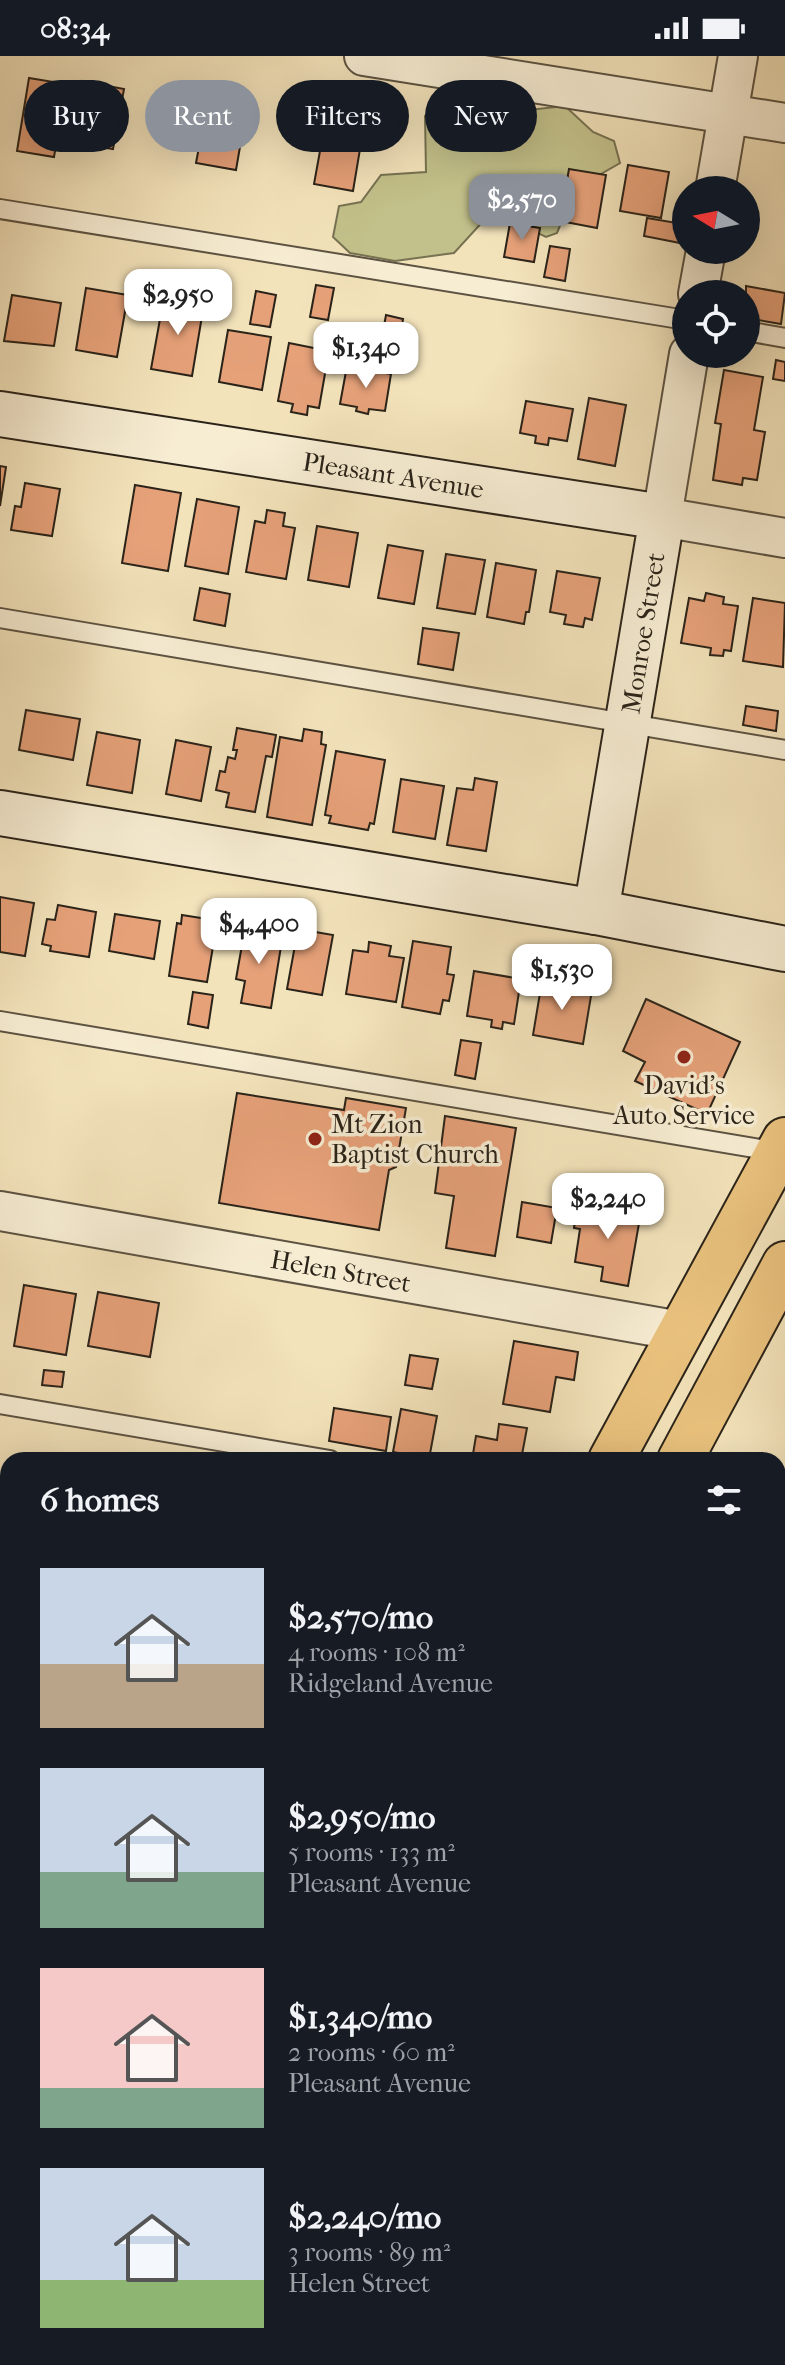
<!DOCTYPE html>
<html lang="en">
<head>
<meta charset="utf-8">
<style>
	:root { --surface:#171b24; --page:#242831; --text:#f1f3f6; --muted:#9ea1a6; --accent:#8c9099 }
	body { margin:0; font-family:"IM FELL French Canon",serif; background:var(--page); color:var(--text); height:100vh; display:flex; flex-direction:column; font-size:30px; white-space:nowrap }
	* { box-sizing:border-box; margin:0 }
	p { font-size:26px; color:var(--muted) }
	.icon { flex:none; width:44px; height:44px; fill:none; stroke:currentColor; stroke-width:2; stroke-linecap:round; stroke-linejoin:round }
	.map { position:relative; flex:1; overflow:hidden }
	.sheet { position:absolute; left:0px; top:1396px; width:786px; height:914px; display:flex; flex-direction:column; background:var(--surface); border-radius:24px 24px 0 0; box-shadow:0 8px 32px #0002 }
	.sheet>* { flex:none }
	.hud { position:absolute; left:24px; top:24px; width:738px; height:72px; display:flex; gap:16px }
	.needle { width:52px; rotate:280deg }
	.tools { position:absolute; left:672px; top:120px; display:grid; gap:16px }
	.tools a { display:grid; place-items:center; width:88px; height:88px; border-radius:50%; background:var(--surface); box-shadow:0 8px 32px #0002; font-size:40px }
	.price { position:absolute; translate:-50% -68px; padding:0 18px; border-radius:16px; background:#fff; color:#222; font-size:26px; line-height:52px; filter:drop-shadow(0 2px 4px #0008) }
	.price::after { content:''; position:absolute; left:50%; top:48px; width:24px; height:18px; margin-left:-12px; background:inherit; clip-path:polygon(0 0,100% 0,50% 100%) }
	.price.active { background:var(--accent); color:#fff }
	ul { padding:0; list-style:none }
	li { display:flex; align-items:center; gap:24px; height:200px; padding:0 40px }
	li span { display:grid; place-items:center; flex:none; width:224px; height:160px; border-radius:0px; color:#555 }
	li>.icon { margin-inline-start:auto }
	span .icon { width:96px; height:96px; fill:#fffc; stroke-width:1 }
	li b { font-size:34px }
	h2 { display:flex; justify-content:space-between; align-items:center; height:96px; padding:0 40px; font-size:34px }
	.pill { padding:0 28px; border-radius:36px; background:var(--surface); box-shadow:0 8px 32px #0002; font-size:28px; line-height:72px }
	.pill.active { background:var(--accent); color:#fff }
	.status { display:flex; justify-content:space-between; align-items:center; height:56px; padding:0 40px; background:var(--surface); direction:ltr }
	.status svg { height:22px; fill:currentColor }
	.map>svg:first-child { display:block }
	.green { fill:#c3c18b; stroke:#767252; stroke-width:2 }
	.building { fill:#e6a179; stroke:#2a2319; stroke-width:2 }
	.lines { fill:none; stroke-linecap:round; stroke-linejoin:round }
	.lane-casing { stroke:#5c5342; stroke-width:22 }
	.street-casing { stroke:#5c5342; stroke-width:42 }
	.secondary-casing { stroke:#2a2319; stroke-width:48 }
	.primary-casing { stroke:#2a2319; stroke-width:48 }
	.lane { stroke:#f7edd3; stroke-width:18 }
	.street { stroke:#f7edd3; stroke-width:38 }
	.secondary { stroke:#f7edd3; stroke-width:44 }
	.primary { stroke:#eac27e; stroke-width:44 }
	.poi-dot { fill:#8f2418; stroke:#f7edd3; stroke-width:3 }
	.labels { text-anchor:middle; stroke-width:7; stroke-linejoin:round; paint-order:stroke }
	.street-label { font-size:26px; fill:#2a2319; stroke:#f7edd3 }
	.poi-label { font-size:26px; fill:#2a2319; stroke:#f7edd3 }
</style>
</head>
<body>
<div class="status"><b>08:34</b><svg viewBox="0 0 49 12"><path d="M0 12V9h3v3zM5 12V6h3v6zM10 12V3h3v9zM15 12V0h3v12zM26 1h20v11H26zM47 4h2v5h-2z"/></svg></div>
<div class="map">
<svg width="785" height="2309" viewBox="0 0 785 2309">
	<rect width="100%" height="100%" fill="#f3e3bb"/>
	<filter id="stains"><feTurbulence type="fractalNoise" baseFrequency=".0025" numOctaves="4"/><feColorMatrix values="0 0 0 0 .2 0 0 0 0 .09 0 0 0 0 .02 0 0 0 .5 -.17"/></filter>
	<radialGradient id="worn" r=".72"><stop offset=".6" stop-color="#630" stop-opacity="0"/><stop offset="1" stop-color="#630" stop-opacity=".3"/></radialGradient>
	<!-- green -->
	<polygon class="green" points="444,35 479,37 519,55 565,50 593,76 614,85 620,107 575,133 557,177 546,181 513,165 486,162 454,197 395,205 350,197 333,181 339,150 361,146 381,119 426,116 425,60"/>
	<!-- building -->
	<g class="building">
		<polygon points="29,22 66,28 54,101 17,95"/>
		<polygon points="82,25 124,33 113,93 71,86"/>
		<polygon points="177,38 247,50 236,114 196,107 199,91 168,85"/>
		<polygon points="326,62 364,69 353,135 314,128"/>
		<polygon points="628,109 669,116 661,162 620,155"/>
		<polygon points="569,113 606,119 597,172 560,165"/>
		<polygon points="647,162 683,168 680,187 644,180"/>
		<polygon points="510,167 540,172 534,206 504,201"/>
		<polygon points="550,190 570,193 565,225 544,221"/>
		<polygon points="316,229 334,232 328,264 310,261"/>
		<polygon points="746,230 785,237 781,268 746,262"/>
		<polygon points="86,232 128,239 117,301 76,294"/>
		<polygon points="256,235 276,239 270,271 250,268"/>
		<polygon points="12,239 61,247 54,290 4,285"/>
		<polygon points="164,241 204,248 192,320 151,313"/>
		<polygon points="386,259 403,263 398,295 380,292"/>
		<polygon points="228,274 271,281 262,334 219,326"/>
		<polygon points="289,287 329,295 319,352 308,350 307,359 291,356 293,348 278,345"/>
		<polygon points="776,304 785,306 785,325 773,323"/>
		<polygon points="347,310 391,318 385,355 369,353 368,358 356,355 357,351 340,348"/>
		<polygon points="724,314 763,321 754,374 765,376 757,424 743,422 742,429 713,424 721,368 715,367"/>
		<polygon points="589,342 626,349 615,410 578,403"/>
		<polygon points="526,345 573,353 567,385 549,382 548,389 535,387 536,380 520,377"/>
		<polygon points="0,410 6,411 0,450"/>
		<polygon points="25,427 60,433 52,480 11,474 15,450 21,451"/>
		<polygon points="135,429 181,437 168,515 122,507"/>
		<polygon points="197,443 239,451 228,518 185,510"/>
		<polygon points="267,454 285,457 283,470 295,472 286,523 246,516 255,465 265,467"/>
		<polygon points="317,470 358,477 349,531 308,524"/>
		<polygon points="388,489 423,495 414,548 378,542"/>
		<polygon points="446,498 485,504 475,558 437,552"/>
		<polygon points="496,507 536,514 529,556 526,556 524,568 487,561"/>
		<polygon points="557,515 600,522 592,564 585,562 583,571 564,568 566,559 550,556"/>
		<polygon points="200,532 230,538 225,570 194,564"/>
		<polygon points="706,537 724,541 723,548 738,550 731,595 724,594 723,600 710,599 711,592 681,587 689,542 704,545"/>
		<polygon points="753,542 785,547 783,611 743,605"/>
		<polygon points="423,572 459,577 453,614 418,608"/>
		<polygon points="746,650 778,655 776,675 743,669"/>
		<polygon points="26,654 80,663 73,704 19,694"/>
		<polygon points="237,672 276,679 272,701 266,700 255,756 226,751 229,737 216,734 220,715 225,716 228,701 235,703 237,694 233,694"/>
		<polygon points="304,673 322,676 321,688 326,689 312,769 267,761 280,681 302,685"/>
		<polygon points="97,676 140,684 132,737 87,729"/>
		<polygon points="176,684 211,691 201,745 166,738"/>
		<polygon points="336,695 385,704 374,768 370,767 368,774 329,767 331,760 325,759"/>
		<polygon points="475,722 497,726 486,795 447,789 457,732 473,734"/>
		<polygon points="401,723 444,730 435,783 393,776"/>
		<polygon points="0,841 34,847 25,900 0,896"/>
		<polygon points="58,849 96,856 89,901 50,895 51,890 42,888 47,863 55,864"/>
		<polygon points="115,858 160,865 154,903 109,895"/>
		<polygon points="182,859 214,864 213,873 216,873 207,926 169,920 177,867 181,868"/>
		<polygon points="245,872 283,878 271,952 241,947 245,925 236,923"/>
		<polygon points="298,873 333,879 322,939 287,933"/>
		<polygon points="413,885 451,891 447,918 454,919 449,945 443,944 440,958 402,951"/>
		<polygon points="369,886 391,890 389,900 404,902 396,946 346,938 353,894 368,896"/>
		<polygon points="474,915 521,923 514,968 503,966 502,973 491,971 492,964 467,960"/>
		<polygon points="542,925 592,934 583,988 533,979"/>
		<polygon points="193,936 213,939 208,972 188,968"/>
		<polygon points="646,943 740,986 707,1058 635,1025 645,1006 623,995"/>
		<polygon points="461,984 481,987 475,1023 455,1019"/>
		<polygon points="237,1037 344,1054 346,1042 406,1052 396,1111 389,1114 379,1174 219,1147"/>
		<polygon points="445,1060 516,1072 495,1200 446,1192 454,1140 435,1137"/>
		<polygon points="522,1146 557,1152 551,1187 517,1181"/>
		<polygon points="585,1146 641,1156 628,1230 601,1225 603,1211 575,1206 580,1173 574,1172 576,1158 583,1159"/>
		<polygon points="24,1229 76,1238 66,1299 14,1290"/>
		<polygon points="98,1236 159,1247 150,1301 88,1290"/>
		<polygon points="514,1285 578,1296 574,1324 556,1321 550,1356 503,1348"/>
		<polygon points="410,1299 438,1303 432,1333 405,1329"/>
		<polygon points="44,1314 64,1316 62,1331 42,1329"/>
		<polygon points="334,1352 391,1361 386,1395 329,1385"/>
		<polygon points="401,1353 437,1360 429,1403 393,1396"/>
		<polygon points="499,1368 527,1372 521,1404 472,1404 476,1380 497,1384"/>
		<polygon points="778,1546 785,1547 785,1580 778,1578"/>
		<polygon points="1,1608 8,1609 8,1656 0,1655"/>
		<polygon points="778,1625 785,1627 778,1667"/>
		<polygon points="0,1676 8,1678 8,1709 0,1708"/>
		<polygon points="778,1868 785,1869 785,1948 778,1947"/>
		<polygon points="778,2082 785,2083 785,2152 778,2150"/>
		<polygon points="0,2090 8,2091 8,2164 0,2163"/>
		<polygon points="523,2302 541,2302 540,2309 521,2309"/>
		<polygon points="569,2302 605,2302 604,2309 568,2309"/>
		<polygon points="622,2302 636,2302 674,2307 621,2309"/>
	</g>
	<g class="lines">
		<!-- lane casing -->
		<g class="lane-casing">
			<g id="lane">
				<polyline points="0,153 686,264"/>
				<polyline points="746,275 785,282"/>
				<polyline points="0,562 785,694"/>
				<polyline points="0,965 778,1096"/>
				<polyline points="0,1348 330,1404"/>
				<polyline points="0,1742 8,1743"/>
				<polyline points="778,1747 785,1710"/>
				<polyline points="778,2287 785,2288"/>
				<polyline points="0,2304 22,2309"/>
			</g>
		</g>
		<!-- street casing -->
		<g class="street-casing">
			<g id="street">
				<polyline points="364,0 785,67"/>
				<polyline points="715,134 738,0"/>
				<polyline points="698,238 706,194"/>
				<polyline points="689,298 662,461 785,482"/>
				<path id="s1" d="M0,1155L680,1275"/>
				<polyline points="778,1465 785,1466"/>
				<polyline points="0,1538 8,1540"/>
				<polyline points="0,1978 8,1980"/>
				<polyline points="778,2013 785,2014"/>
				<polyline points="0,2196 8,2197"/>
			</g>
		</g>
		<!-- secondary casing -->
		<g class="secondary-casing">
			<g id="secondary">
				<path id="s2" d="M0,358L662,461L596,856"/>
				<polyline points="0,757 596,856 785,893"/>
			</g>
		</g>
		<!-- primary casing -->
		<g class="primary-casing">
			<g id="primary">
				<polyline points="611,1404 785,1084"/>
				<polyline points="680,1404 785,1208"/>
				<polyline points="126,2309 130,2302"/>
				<polyline points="194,2309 198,2302"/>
			</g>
		</g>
		<!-- lane -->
		<use href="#lane" class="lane"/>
		<!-- street -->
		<use href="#street" class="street"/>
		<!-- secondary -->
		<use href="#secondary" class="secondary"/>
		<!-- primary -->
		<use href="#primary" class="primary"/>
	</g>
	<!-- markers -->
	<g class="poi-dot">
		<circle cx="684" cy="1001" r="8"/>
		<circle cx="315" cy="1083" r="8"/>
	</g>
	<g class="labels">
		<!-- street labels -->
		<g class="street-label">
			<text dy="9" stroke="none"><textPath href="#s2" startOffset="398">Pleasant Avenue</textPath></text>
			<text transform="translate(643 577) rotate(-81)" y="9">Monroe Street</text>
			<text dy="9" stroke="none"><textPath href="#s1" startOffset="346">Helen Street</textPath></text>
		</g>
		<!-- poi labels -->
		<g class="poi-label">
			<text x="684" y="1038">David's<tspan x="684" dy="30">Auto Service</tspan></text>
			<text x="331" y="1077" text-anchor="start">Mt Zion<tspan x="331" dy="30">Baptist Church</tspan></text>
		</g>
	</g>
	<rect width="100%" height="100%" filter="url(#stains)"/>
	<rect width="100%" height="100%" fill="url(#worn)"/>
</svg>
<div class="tools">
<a><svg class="needle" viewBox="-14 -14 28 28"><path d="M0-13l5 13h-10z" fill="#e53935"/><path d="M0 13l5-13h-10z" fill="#9ea1a6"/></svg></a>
<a><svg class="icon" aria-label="locate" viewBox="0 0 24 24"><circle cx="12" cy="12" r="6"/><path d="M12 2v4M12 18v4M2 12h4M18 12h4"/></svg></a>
</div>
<b class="price active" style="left:522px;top:186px">$2,570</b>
<b class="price" style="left:178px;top:281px">$2,950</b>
<b class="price" style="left:366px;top:334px">$1,340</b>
<b class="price" style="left:259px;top:910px">$4,400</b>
<b class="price" style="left:562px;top:956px">$1,530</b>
<b class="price" style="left:608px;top:1185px">$2,240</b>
<div class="hud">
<a class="pill">Buy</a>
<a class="pill active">Rent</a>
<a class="pill">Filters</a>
<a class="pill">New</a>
</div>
<section class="sheet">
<h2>6 homes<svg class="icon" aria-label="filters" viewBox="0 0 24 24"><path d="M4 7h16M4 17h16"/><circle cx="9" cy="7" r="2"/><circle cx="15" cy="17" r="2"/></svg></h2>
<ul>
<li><span style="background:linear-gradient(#c9d6e8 60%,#b9a48a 0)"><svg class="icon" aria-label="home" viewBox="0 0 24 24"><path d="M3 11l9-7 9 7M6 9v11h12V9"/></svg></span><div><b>$2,570/mo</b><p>4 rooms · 108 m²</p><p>Ridgeland Avenue</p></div></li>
<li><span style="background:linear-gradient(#c9d6e8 65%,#7fa58c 0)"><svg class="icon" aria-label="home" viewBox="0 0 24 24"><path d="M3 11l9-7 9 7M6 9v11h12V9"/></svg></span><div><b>$2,950/mo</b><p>5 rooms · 133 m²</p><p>Pleasant Avenue</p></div></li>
<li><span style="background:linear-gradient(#f6c9c9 75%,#7fa58c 0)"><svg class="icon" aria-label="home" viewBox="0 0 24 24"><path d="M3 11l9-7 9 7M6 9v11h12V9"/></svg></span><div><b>$1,340/mo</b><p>2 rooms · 60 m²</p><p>Pleasant Avenue</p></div></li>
<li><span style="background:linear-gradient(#c9d6e8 70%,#8fb573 0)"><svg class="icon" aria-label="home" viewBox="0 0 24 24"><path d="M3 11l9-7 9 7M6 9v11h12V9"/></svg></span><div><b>$2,240/mo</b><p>3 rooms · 89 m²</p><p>Helen Street</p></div></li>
</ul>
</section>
</div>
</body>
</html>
